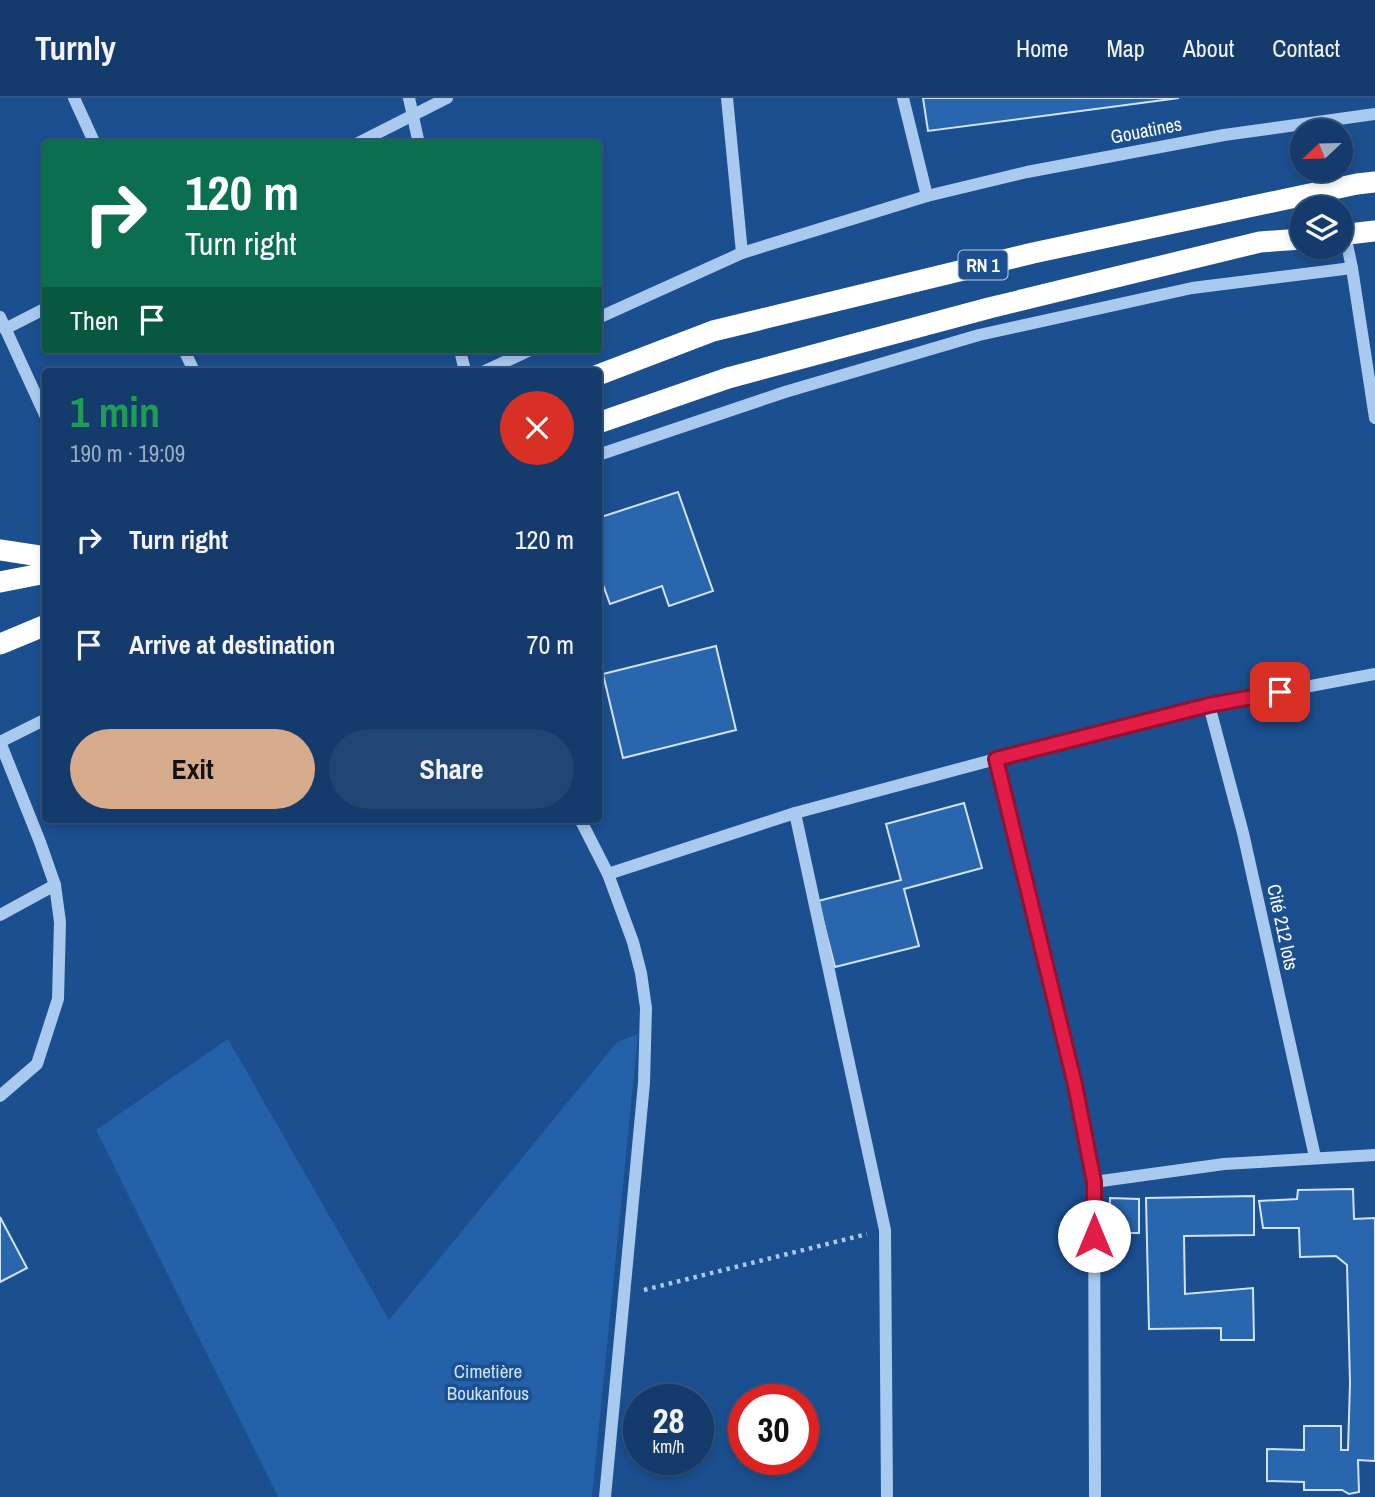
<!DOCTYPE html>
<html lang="en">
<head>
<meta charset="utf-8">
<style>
  body { margin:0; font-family:"Archivo Narrow",sans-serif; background:#214673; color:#f1f3f6; height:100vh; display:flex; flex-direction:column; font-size:26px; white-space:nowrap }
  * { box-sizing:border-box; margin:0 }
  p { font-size:23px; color:#9dadc1 }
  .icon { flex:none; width:38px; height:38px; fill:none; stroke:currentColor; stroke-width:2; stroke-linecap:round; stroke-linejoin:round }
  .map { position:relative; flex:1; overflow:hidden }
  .drawer { position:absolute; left:42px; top:270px; width:560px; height:455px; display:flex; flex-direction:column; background:#143b6b; border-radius:7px; box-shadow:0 4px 10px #0003,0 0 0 2px #33557e }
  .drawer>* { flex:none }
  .top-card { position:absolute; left:42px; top:42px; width:560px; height:214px; border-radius:7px; box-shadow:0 4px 10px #0003,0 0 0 2px #33557e; background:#0b6e4f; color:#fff; overflow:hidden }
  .needle { width:46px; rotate:248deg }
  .tools { position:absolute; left:1290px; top:21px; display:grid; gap:14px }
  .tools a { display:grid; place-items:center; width:63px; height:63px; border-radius:50%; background:#143b6b; box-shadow:0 4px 10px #0003,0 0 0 2px #33557e; font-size:35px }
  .speed { position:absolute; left:623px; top:1286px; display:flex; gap:14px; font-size:35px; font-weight:700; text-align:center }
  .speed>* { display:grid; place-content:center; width:91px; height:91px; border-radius:50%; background:#143b6b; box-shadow:0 4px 10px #0003,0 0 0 2px #33557e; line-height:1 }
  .speed small { font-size:18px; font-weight:400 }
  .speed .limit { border:10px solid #d22; background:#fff; color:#111 }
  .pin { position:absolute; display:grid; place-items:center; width:60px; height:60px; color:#fff; margin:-30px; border-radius:14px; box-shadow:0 4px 10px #0006 }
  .me { position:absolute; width:77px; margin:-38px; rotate:0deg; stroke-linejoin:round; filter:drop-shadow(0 0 5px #0008) }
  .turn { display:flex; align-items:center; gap:24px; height:147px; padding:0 28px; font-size:32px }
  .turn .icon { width:91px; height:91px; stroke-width:2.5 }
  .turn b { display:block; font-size:49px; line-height:60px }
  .then { display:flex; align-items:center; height:66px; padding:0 28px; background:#0003; gap:14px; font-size:26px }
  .round { display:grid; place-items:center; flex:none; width:74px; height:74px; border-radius:37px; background:#214673 }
  .overview { display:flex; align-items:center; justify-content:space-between; height:119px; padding:0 28px }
  h1 { font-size:42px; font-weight:700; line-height:52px; color:#1e9e55 }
  .button { display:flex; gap:14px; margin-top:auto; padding:14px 28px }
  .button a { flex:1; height:80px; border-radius:42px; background:#d6ab8b; color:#111; font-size:28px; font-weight:700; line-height:80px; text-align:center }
  .button a+a { background:#214673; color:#f1f3f6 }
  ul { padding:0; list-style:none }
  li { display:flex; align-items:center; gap:21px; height:105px; padding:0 28px }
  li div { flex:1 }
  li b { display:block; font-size:26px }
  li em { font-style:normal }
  header { display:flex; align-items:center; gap:42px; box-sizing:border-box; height:98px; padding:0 35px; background:#143b6b; border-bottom:2px solid #33557e }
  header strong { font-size:33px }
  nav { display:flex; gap:38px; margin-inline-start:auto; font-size:24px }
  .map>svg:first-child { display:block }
  .green { fill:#2461a8 }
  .building { fill:#2a66ad; stroke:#cfe3fa; stroke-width:2 }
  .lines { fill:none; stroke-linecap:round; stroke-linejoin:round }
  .path { stroke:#a9c9ee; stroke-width:4.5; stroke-dasharray:3.5 5; stroke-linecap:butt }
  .minor { stroke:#a9c9ee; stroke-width:12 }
  .highway { stroke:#fff; stroke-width:21 }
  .route-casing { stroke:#92132f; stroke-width:18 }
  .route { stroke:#e11d48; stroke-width:12 }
  .labels { text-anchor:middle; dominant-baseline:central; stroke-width:7; stroke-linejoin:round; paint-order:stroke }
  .shield { fill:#1b4f8f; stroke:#bbcadd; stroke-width:2 }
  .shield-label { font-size:18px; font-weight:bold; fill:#fff }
  .street-label { font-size:19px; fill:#fff; stroke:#1b4f8f }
  .park-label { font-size:19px; fill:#cfe3fa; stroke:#1b4f8f }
</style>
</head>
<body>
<header>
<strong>Turnly</strong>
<nav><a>Home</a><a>Map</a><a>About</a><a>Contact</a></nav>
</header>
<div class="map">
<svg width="1375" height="1399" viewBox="0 0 1375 1399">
  <rect width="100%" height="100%" fill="#1b4f8f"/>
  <polygon class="green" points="638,936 592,1399 278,1399 96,1032 228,941 389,1222 617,944"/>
  <g class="building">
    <polygon points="923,0 1179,0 928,33"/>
    <polygon points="678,394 713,493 669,508 662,488 610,506 598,473 598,465 603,463 598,449 598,420"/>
    <polygon points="716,548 736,632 623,660 603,576"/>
    <polygon points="964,705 982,770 904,791 919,848 835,869 818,803 901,782 886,726"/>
    <polygon points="1353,1091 1354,1121 1375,1120 1375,1363 1358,1362 1359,1394 1349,1396 1342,1392 1304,1392 1304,1384 1267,1383 1267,1351 1304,1352 1304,1328 1341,1328 1341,1352 1348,1352 1350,1285 1347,1167 1336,1158 1300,1159 1299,1130 1263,1130 1259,1103 1297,1101 1298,1092"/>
    <polygon points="1254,1098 1254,1137 1184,1138 1185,1196 1253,1190 1254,1242 1221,1242 1221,1230 1149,1231 1146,1100"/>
    <polygon points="1110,1100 1139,1101 1139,1135 1110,1135"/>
    <polygon points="0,1119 27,1170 0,1184"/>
  </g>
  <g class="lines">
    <polyline class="path" points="644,1192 867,1136"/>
    <g class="minor">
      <polyline points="74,0 95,46"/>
      <polyline points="409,0 419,46"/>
      <polyline points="727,0 742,155"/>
      <polyline points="903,0 927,98"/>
      <polyline points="356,46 447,0"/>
      <polyline points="1345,137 1352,170 1375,320"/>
      <polyline points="0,219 46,319"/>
      <polyline points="598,220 742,155 927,98 1027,74 1224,37 1375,16"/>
      <polyline points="5,231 46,210"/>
      <polyline points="184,252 194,273"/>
      <polyline points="460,252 465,273"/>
      <polyline points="485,273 530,252"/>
      <polyline points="598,357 785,294 979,237 1192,190 1352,170"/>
      <polyline points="1209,607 1243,735 1315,1059"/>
      <polyline points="0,644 46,621"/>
      <polyline points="996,661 1075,987 1094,1084 1095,1399"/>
      <polyline points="795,715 885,1132 887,1399"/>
      <polyline points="580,721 608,776 795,715 996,661 1209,607 1375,576"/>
      <polyline points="0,817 55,787"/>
      <polyline points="0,998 37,966 58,901 60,824 55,787 40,744 0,644"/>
      <polyline points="1094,1084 1224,1066 1375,1057"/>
      <polyline points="605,1399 644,985 646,910 641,875 633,844 608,776"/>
    </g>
    <g class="highway">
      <polyline points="1340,137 1375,133"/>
      <polyline points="598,277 713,233 1033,155 1357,86 1375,84"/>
      <polyline points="598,325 728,280 989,210 1260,144 1302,141"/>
      <polyline points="0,452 46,459"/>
      <polyline points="0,484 46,475"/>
      <polyline points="0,546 46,527"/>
    </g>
  </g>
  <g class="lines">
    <defs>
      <polyline id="route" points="1094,1138 1094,1084 1075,987 996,661 1209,607 1280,594"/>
    </defs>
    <use href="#route" class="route-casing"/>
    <use href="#route" class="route"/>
  </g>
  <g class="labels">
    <rect class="shield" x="958.5" y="152.5" width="49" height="29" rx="5"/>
    <g class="shield-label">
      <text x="983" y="167">RN 1</text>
    </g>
    <g class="street-label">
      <text transform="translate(1146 32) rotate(-11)">Gouatines</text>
      <text transform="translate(1283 829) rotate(78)">Cité 212 lots</text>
    </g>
    <g class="park-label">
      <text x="488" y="1273">Cimetière<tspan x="488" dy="22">Boukanfous</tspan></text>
    </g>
  </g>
</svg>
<div class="tools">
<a><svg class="needle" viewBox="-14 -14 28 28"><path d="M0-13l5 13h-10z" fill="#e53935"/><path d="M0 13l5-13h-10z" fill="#9dadc1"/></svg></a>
<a><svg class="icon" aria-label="layers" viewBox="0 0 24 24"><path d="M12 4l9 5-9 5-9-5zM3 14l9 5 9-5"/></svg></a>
</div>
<div class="speed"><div>28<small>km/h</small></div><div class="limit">30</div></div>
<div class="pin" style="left:1280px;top:594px;background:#d93025"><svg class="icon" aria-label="arrive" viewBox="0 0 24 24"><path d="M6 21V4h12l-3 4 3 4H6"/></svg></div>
<svg class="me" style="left:1094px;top:1138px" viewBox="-20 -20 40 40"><circle r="19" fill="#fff"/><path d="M0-13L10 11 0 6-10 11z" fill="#e11d48"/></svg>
<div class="top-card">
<div class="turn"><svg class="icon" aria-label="right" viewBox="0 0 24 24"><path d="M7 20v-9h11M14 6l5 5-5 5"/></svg><div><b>120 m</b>Turn right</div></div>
<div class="then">Then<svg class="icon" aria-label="arrive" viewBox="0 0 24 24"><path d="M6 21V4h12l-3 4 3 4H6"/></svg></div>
</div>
<section class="drawer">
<div class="overview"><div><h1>1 min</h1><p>190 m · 19:09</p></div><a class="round" style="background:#d93025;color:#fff"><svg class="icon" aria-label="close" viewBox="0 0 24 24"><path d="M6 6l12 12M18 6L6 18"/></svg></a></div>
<ul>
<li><svg class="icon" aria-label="right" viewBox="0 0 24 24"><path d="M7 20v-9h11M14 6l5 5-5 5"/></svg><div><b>Turn right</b></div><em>120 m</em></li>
<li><svg class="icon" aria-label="arrive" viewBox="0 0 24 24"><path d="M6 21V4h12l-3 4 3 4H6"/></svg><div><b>Arrive at destination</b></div><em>70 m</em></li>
</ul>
<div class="button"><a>Exit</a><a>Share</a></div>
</section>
</div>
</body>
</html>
